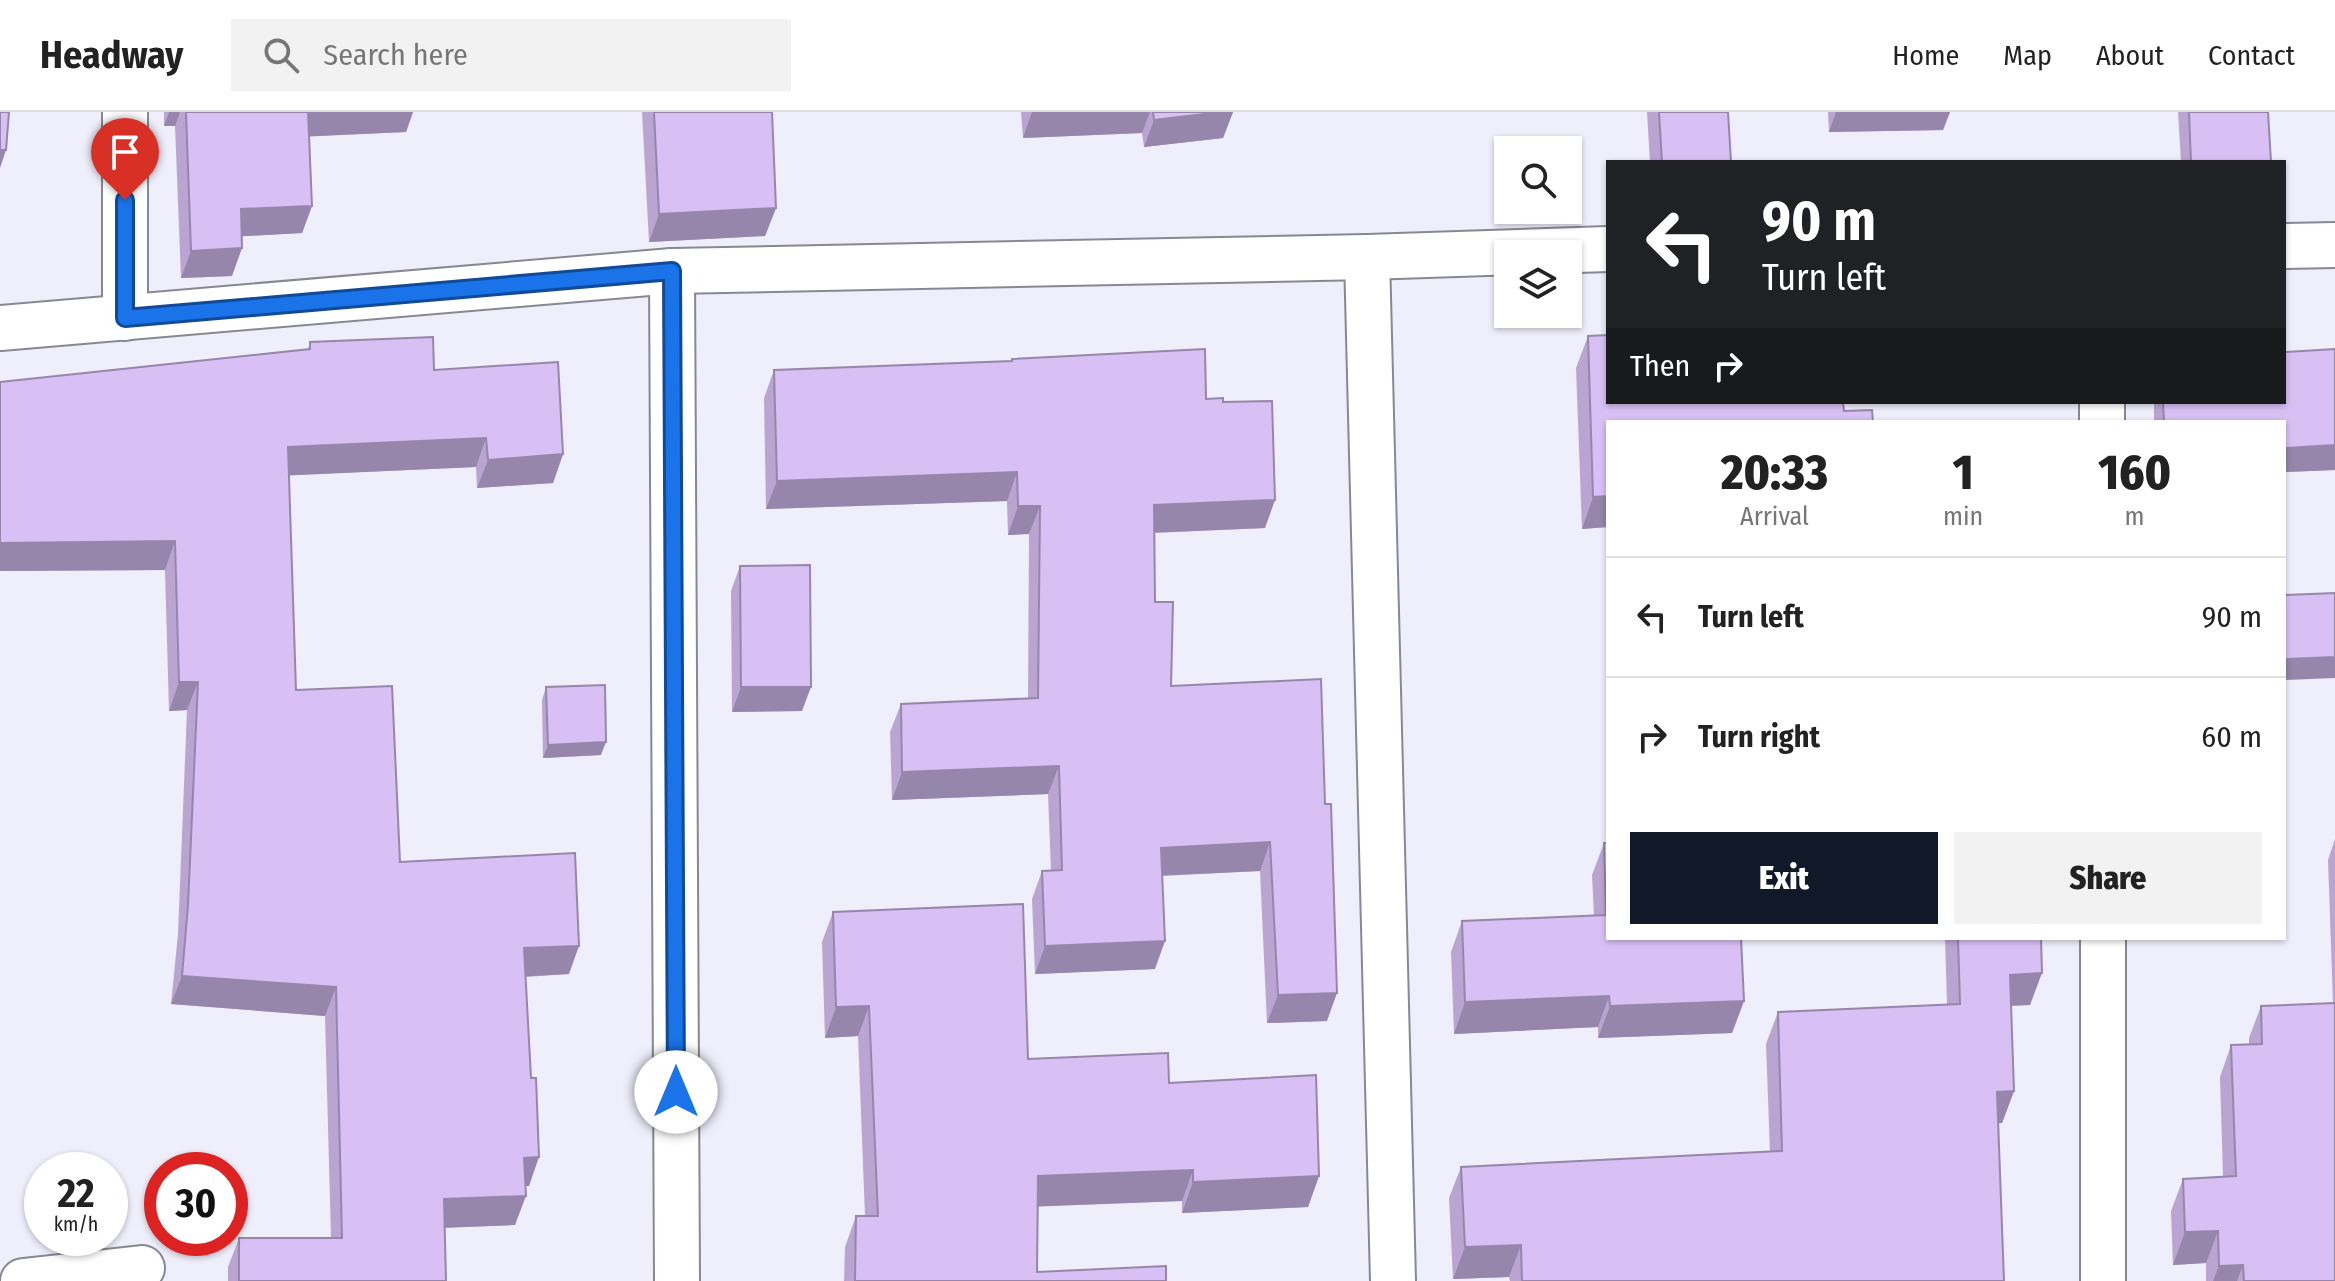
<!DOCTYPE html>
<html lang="en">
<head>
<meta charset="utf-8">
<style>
  body { margin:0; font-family:"Fira Sans Condensed",sans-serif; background:#f2f2f2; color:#222; height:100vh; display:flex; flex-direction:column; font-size:30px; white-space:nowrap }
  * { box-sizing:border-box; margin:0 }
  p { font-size:26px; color:#767676 }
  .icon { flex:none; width:44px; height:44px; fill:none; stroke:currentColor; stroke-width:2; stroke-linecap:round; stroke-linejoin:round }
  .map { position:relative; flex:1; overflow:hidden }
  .details { position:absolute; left:1606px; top:308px; width:680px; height:520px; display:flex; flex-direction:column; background:#fff; border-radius:0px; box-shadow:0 2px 6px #0004 }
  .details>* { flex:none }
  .top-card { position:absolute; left:1606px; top:48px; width:680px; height:244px; border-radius:0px; box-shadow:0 2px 6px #0004; background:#202124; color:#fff; overflow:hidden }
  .tools { position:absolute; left:1494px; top:24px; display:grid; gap:16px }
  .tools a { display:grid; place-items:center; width:88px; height:88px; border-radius:0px; background:#fff; box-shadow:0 2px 6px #0004; font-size:40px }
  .speed { position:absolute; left:24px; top:1040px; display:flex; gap:16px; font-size:40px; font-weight:700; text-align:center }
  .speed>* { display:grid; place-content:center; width:104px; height:104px; border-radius:50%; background:#fff; box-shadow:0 2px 6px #0004; line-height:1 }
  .speed small { font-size:20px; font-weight:400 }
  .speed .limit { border:12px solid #d22; background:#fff; color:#111 }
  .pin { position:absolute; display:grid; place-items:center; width:68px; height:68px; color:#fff; margin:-82px -34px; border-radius:50% 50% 50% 0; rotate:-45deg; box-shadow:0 0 8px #0007 }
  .pin .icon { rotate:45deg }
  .me { position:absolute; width:88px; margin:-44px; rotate:0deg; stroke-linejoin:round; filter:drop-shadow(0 0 6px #0008) }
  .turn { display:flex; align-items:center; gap:28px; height:168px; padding:0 24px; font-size:36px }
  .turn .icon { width:104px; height:104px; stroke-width:2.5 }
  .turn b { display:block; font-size:56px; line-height:68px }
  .then { display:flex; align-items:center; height:76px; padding:0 24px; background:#0003; gap:16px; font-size:30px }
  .eta { display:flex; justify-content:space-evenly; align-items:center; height:136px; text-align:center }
  .eta b { font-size:48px; font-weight:800; line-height:56px }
  .primary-button { display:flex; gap:16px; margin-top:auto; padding:16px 24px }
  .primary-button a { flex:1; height:92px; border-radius:0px; background:#111827; color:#fff; font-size:32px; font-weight:800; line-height:92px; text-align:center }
  .primary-button a+a { background:#f2f2f2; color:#222 }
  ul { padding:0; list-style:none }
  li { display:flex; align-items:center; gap:24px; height:120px; padding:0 24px; border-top:2px solid #e0e0e0 }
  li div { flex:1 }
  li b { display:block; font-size:30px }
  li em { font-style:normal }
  header { display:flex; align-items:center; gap:48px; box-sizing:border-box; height:112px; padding:0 40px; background:#fff; border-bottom:2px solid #e0e0e0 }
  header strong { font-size:38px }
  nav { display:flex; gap:44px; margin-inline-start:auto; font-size:28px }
  .search { width:560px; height:72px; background:#f2f2f2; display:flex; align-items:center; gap:20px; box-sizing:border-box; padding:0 28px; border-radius:0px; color:#767676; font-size:30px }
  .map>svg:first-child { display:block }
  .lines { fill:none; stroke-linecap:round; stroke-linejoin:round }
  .minor-casing { stroke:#888893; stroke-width:48 }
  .minor { stroke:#fff; stroke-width:44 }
  .wall { fill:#baa5d2 }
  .shaded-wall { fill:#9786ab }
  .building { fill:#d8c0f4; stroke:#9786ab; stroke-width:2 }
  .route-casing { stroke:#114b97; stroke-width:20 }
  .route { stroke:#1a73e8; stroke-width:14 }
</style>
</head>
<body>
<header>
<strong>Headway</strong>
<div class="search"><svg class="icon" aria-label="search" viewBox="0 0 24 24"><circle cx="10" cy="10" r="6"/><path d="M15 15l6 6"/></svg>Search here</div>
<nav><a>Home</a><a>Map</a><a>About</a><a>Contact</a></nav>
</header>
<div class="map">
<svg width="2335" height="1169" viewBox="0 0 2335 1169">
  <rect width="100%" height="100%" fill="#efeefb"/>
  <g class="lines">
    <defs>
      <g id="minor">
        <polyline points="2284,134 2335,133"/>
        <polyline points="1367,145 1393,1169"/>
        <polyline points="672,159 677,1169"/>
        <polyline points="125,206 125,0"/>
        <polyline points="0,216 672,159 1367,145 1608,137"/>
        <polyline points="2102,290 2102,310"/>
        <polyline points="2103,826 2103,1169"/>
        <polyline points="23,1169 142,1156"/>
      </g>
    </defs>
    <use href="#minor" class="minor-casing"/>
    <use href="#minor" class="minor"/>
  </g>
  <g class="wall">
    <polygon points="164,0 413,0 406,20 309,24 312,94 302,121 242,124 232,164 181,166 175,14 164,14"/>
    <polygon points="642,0 772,0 776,96 765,124 649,130"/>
    <polygon points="1021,0 1233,0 1223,26 1144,35 1142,21 1023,26"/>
    <polygon points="1647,0 1728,0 1731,50 1650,50"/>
    <polygon points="1828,0 1950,0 1943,18 1829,20"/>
    <polygon points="2178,0 2268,0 2271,50 2181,50"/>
    <polygon points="1588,224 1844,299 1608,310 1608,415 1582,417 1576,256"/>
    <polygon points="310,230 434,258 563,342 553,371 477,376 476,355 289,363 296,578 400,750 569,862 525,865 529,1074 525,1074 515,1113 445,1116 446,1169 228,1169 228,1155 239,1126 331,1126 325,904 171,892 178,822 187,598 169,599 165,458 0,459 308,237"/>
    <polygon points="2335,237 2335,358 2284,360 2284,310 2154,310 2154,290 2284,290"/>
    <polygon points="1012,247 1223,290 1265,416 1154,421 1155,490 1171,574 1321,567 1327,909 1267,911 1260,759 1162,764 1155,857 1035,862 1032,787 1042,759 1051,758 1048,682 892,688 890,620 901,592 1028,586 1029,422 1008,423 1007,389 766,397 764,286 774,258 1011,249"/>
    <polygon points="740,454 802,599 732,600 731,479"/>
    <polygon points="546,575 601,643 543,646 542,588"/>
    <polygon points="2335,727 2335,1169 2206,1169 2206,1151 2173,1153 2171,1099 2183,1067 2223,1065 2220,965 2231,933 2249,932 2249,926 2261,894 2333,891 2328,748"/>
    <polygon points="1604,731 1744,889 1732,921 1598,926 1598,915 1454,922 1451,840 1462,809 1594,804 1592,763"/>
    <polygon points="833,800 1028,947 1169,971 1319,1064 1308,1095 1182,1101 1182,1089 1037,1094 1037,1160 1166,1169 844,1169 845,1135 856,1104 865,1104 858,924 825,926 822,830"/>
    <polygon points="1945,826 2041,826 2030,893 2011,894 2014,979 2002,1011 1998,1011 2004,1169 1510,1169 1509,1165 1453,1167 1449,1086 1461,1055 1770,1040 1766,932 1778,900 1947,892"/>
  </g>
  <g class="shaded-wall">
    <polygon points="169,0 180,0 175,14 164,14"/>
    <polygon points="307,0 413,0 406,20 298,25"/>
    <polygon points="1032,0 1150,0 1142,21 1023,26"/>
    <polygon points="1221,0 1233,0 1223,26 1144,35 1154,8"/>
    <polygon points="1836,0 1950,0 1943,18 1829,20"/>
    <polygon points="0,38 6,38 0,56"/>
    <polygon points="312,94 302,121 230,125 241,97"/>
    <polygon points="776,96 765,124 649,130 659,102"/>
    <polygon points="242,136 232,164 181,166 191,139"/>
    <polygon points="486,326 476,355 277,364 288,335"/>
    <polygon points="2335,333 2335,358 2284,360 2284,336"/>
    <polygon points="563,342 553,371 477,376 488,348"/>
    <polygon points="1017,360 1007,389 766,397 777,369"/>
    <polygon points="1608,384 1608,415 1582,417 1593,385"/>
    <polygon points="1275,388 1265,416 1144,421 1154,393"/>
    <polygon points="1018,394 1040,394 1029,422 1008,423"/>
    <polygon points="175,429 165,458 0,459 0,431"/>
    <polygon points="2335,545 2335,566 2284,568 2284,547"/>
    <polygon points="179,570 198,570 187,598 169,599"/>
    <polygon points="741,575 811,575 802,599 732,600"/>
    <polygon points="606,630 601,643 543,646 548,633"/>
    <polygon points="1059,654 1048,682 892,688 902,660"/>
    <polygon points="1270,730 1260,759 1150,764 1161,736"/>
    <polygon points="1165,829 1155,857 1035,862 1045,834"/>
    <polygon points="579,834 569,862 513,865 524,836"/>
    <polygon points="2042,861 2030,893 1999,894 2010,863"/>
    <polygon points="182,864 336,875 325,904 171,892"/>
    <polygon points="1337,881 1327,909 1267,911 1278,883"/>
    <polygon points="1609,884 1598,915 1454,922 1465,890"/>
    <polygon points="1744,889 1732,921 1598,926 1610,894"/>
    <polygon points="869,894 858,924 825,926 836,895"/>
    <polygon points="2014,979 2002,1011 1985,1012 1997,980"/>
    <polygon points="539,1045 529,1074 514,1075 524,1046"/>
    <polygon points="1193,1058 1182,1089 1026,1095 1038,1064"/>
    <polygon points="1319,1064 1308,1095 1182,1101 1193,1070"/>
    <polygon points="526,1084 515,1113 434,1116 444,1087"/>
    <polygon points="2218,1119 2206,1151 2173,1153 2185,1120"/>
    <polygon points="1521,1133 1509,1165 1453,1167 1465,1135"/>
    <polygon points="2243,1153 2237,1169 2213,1169 2219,1154"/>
  </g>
  <g class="building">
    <polygon points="0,0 9,0 6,38 0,38"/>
    <polygon points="186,0 308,0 312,94 241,97 242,136 191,139"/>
    <polygon points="654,0 772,0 776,96 659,102"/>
    <polygon points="1153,0 1221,0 1154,8"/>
    <polygon points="1659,0 1728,0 1731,50 1662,50"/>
    <polygon points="2189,0 2268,0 2271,50 2191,50"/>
    <polygon points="1608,223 1608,290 1843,290 1844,299 1872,298 1873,310 1608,310 1608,384 1593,385 1588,224"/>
    <polygon points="433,225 434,258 558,250 563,342 488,348 486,326 288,335 296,578 392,574 400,750 575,741 579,834 524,836 531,966 536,966 539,1045 524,1046 526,1084 444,1087 446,1169 239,1169 239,1126 342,1126 336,875 182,864 188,793 198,570 179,570 175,429 0,431 0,270 310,237 310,230"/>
    <polygon points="1205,237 1206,287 1223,286 1223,290 1272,289 1275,388 1154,393 1155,490 1173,490 1171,574 1321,567 1325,692 1331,692 1337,881 1278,883 1270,730 1161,736 1165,829 1045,834 1042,759 1062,758 1059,654 902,660 901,592 1038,586 1040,394 1018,394 1017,360 777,369 774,258 1012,249 1012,247"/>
    <polygon points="2335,237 2335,333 2284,336 2284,310 2164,310 2163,290 2284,290 2284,240"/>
    <polygon points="810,453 811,575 741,575 740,454"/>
    <polygon points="2335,481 2335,545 2284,547 2284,483"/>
    <polygon points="605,573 606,630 548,633 546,575"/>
    <polygon points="1604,731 1608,731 1608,826 1741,826 1744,889 1610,894 1609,884 1465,890 1462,809 1606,803"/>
    <polygon points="1023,792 1028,947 1168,941 1169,971 1316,963 1319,1064 1193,1070 1193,1058 1038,1064 1037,1160 1166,1154 1166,1169 855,1169 856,1104 878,1104 869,894 836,895 833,800"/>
    <polygon points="1958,826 2041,826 2042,861 2010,863 2014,979 1997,980 2004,1169 1522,1169 1521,1133 1465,1135 1461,1055 1782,1039 1778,900 1960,892"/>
    <polygon points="2335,891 2335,1169 2244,1169 2243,1153 2219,1154 2218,1119 2185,1120 2183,1067 2236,1064 2231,933 2262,932 2261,894"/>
  </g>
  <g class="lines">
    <defs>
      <polyline id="route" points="125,88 125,206 672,159 676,980"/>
    </defs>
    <use href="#route" class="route-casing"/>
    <use href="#route" class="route"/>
  </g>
</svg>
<div class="tools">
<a><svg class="icon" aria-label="search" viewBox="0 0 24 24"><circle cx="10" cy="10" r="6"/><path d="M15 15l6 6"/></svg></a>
<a><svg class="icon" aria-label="layers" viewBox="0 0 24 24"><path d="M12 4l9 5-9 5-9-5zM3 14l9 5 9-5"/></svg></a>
</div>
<div class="speed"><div>22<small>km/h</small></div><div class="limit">30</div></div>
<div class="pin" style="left:125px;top:88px;background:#d93025"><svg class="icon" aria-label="arrive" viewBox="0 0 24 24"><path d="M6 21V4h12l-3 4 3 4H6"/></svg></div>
<svg class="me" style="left:676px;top:980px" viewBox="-20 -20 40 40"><circle r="19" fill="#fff"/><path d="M0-13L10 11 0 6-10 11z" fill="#1a73e8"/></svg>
<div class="top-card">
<div class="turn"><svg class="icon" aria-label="left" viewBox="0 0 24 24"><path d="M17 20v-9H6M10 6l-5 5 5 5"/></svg><div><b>90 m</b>Turn left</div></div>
<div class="then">Then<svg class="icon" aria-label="right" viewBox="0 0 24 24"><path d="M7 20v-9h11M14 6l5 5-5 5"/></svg></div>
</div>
<section class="details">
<div class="eta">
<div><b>20:33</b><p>Arrival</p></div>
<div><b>1</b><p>min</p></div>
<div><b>160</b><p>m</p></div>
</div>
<ul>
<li><svg class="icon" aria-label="left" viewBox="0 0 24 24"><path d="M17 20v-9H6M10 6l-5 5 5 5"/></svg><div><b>Turn left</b></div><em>90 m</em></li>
<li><svg class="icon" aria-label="right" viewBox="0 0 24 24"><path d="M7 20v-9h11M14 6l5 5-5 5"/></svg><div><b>Turn right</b></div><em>60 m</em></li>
</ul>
<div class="primary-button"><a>Exit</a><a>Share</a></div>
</section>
</div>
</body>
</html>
